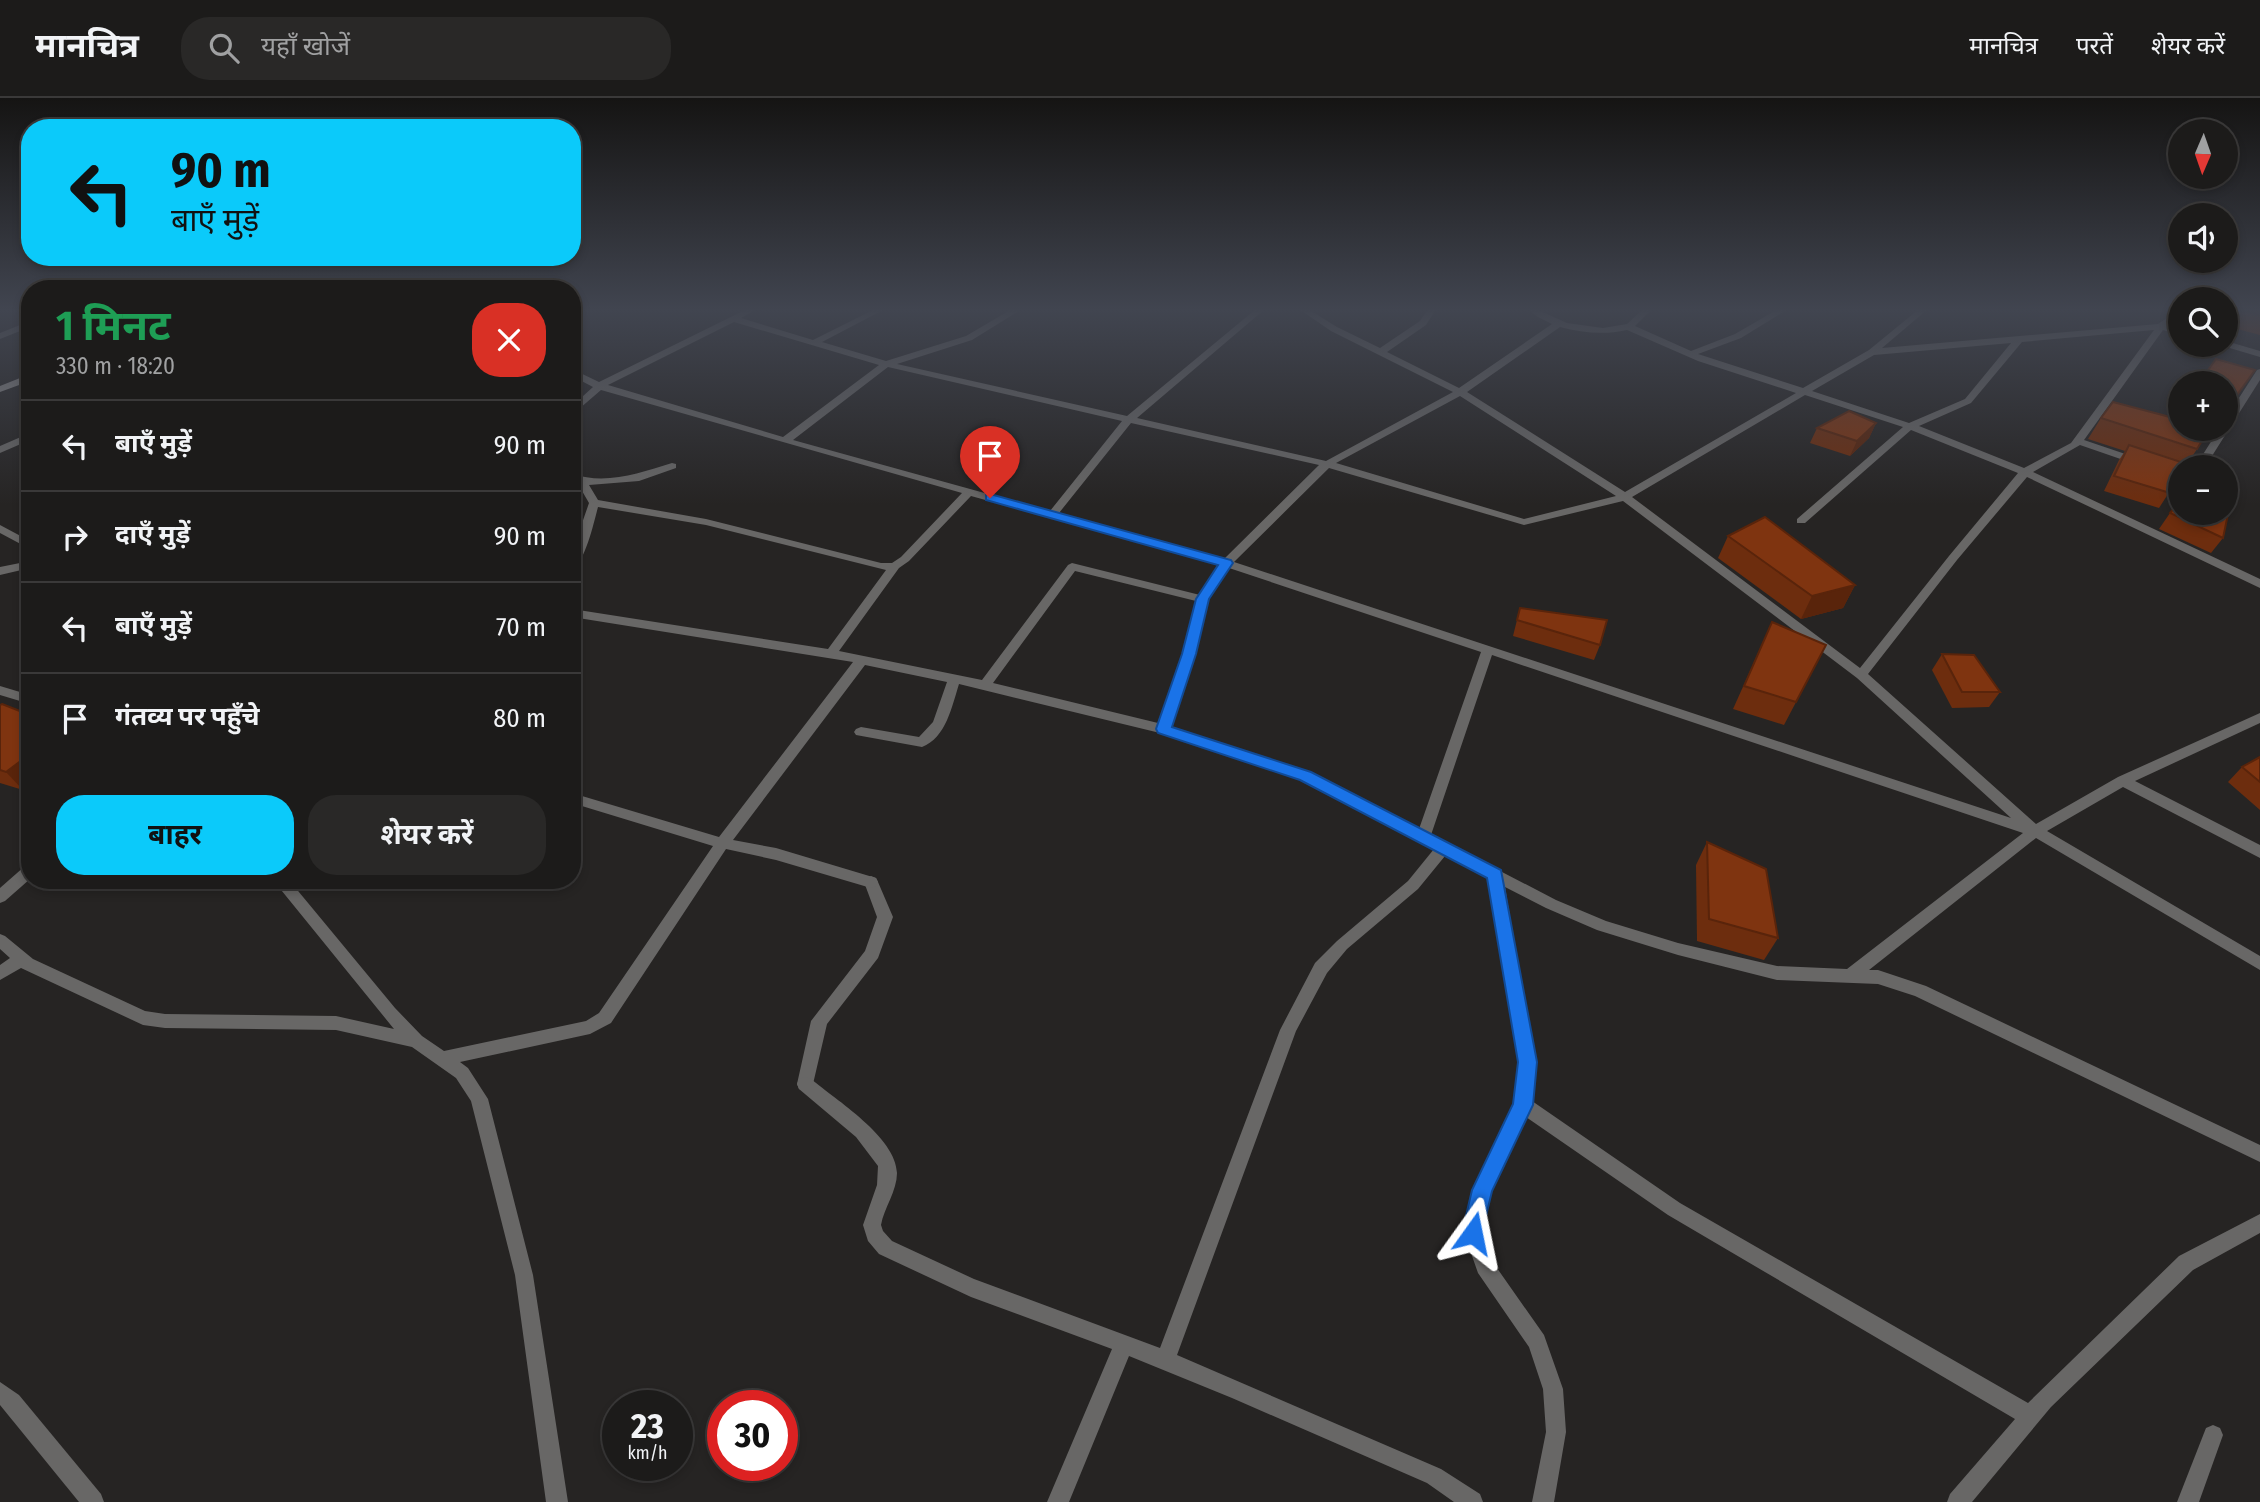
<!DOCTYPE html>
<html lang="hi">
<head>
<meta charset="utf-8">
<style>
  body { margin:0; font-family:"Fira Sans Condensed","Noto Sans Devanagari",sans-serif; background:#292827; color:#f1f3f6; height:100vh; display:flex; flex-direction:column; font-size:26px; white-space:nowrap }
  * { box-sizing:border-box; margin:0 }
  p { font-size:23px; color:#a0a1a2 }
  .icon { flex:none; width:38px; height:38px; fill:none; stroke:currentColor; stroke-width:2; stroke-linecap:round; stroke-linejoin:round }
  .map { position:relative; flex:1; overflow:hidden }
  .sheet { position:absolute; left:21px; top:182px; width:560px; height:609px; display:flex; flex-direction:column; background:#1c1b1a; border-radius:28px; box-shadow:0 4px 10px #0003,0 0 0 2px #3a3939 }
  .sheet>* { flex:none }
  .guide { position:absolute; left:21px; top:21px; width:560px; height:147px; border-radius:28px; box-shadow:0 4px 10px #0003,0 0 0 2px #3a3939; background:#0bcafa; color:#111; overflow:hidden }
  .needle { width:46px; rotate:182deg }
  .controls { position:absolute; left:2168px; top:21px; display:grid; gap:14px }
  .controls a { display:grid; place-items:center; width:70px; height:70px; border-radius:50%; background:#1c1b1a; box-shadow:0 4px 10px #0003,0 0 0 2px #3a3939; font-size:35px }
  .speed { position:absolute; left:602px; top:1292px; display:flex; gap:14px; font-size:35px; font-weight:700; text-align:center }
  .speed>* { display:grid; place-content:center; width:91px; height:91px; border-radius:50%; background:#1c1b1a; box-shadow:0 4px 10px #0003,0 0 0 2px #3a3939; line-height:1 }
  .speed small { font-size:18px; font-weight:400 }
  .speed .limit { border:10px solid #d22; background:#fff; color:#111 }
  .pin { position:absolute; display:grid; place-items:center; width:60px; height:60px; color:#fff; margin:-72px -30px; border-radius:50% 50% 50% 0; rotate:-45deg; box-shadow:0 0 7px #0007 }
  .pin .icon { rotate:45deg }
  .me { position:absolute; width:77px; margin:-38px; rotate:12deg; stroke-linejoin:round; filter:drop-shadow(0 0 5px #0008) }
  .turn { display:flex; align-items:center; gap:24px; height:147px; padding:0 35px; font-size:32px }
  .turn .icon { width:91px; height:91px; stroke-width:2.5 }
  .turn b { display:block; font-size:49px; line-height:60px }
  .round { display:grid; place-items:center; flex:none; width:74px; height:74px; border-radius:28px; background:#292827 }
  .overview { display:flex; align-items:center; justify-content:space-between; height:119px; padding:0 35px }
  h1 { font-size:42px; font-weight:700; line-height:52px; color:#1e9e55 }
  .primary-button { display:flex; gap:14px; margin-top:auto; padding:14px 35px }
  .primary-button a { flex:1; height:80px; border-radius:28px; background:#0bcafa; color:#111; font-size:28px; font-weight:700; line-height:80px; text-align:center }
  .primary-button a+a { background:#292827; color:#f1f3f6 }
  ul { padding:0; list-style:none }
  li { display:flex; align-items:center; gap:21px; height:91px; padding:0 35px; border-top:2px solid #3a3939 }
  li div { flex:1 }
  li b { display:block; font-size:26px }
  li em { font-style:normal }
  header { display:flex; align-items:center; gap:42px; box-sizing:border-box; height:98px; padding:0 35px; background:#1c1b1a; border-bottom:2px solid #3a3939 }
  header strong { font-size:33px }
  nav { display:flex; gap:38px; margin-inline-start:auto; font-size:24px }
  .search { width:490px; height:63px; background:#292827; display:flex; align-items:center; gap:18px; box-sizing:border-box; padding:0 24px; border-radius:28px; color:#a0a1a2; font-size:26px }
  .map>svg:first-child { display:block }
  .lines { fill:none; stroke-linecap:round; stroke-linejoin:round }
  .lane { fill:#686766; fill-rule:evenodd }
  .street { fill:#686766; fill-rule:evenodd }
  .secondary { fill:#8f8d8c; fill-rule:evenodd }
  .wall { fill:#6d2d0e }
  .shaded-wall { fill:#59240b }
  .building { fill:#7f3410; stroke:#59240b; stroke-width:2 }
  .route { fill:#1a73e8; stroke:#114b97; stroke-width:2 }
</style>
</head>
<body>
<header>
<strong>मानचित्र</strong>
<div class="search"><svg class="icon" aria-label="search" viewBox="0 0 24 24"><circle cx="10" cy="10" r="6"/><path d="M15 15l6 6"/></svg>यहाँ खोजें</div>
<nav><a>मानचित्र</a><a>परतें</a><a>शेयर करें</a></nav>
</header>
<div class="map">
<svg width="2260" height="1404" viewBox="0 0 2260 1404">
  <rect width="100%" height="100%" fill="#262423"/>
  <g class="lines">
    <polygon class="lane" points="871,778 876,780 878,784 893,819 878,860 827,926 813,986 811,991 805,993 799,991 797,986 811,923 865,853 877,819 864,784 866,780"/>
    <g class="street">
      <path d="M747,211H757L741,220L813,242L875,211H885L822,244L886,263L966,238L1012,211H1022L972,242L897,266L1127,318L1256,211H1265L1137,320L1326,363L1453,294L1331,233L1299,211H1308L1337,229L1380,250L1420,223L1428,211H1436L1426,227L1387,254L1459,290L1552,226L1538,219L1527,211H1536L1567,225L1603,230L1627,226L1643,211H1652L1635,228L1691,253L1735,236L1778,211H1788L1741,240L1698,256L1803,290L1869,252L1919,211H1928L1882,250L2158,226L2180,211V217L2168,228L2180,231V237L2163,232L2084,342L2143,362V366H2135L2080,347L2033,374L2260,481V490L2027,379L1957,462L1868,576L2036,726L2118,679L2260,615V625L2135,683L2260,747V760L2123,689L2047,733L2260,858V872L2036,740L1869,872H1878L1926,888L2260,1047V1064L1915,898L1878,886L1777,882L1678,857L1597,832L1546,810L1505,789L1535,964L1532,1003L1680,1105L2028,1305L2179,1158L2260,1116V1135L2193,1172L2051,1309L1972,1404H1947L1950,1396L2015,1321L1668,1117L1526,1019L1491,1093L1482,1135L1492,1163L1544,1237L1563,1291L1566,1334L1554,1404H1532L1546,1334L1543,1291L1529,1249L1478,1175L1464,1135L1473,1092L1514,1007L1519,964L1488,780L1445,758L1418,791L1347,851L1327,875L1296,933L1177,1257L1441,1371L1480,1396L1483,1404H1454L1427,1385L1232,1300L1129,1258L1069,1404H1047L1112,1251L971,1199L879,1156L868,1143L863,1127L877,1087L878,1068L856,1039L799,991L797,986L799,981L805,979L811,981C836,1002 896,1039 897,1075C897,1093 884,1110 881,1127L883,1133L892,1143L974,1181L1160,1250L1280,932L1315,865L1337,843L1408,783L1434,751L1300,681L1160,635L959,586C952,608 946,640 922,649L856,637L854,634L856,631L861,629L919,639L933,624L947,584L865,567L733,742L776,750L876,780L878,784L876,788L871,790L776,762L726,751L611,925L590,936L460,964L468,970L488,1001L533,1177L568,1404H546L515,1177L471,1003L456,980L412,949L336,932L165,930L143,927L21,870L0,882V867L10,860L0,851V836L5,838L33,861L145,913L165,916L336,918L394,931L273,782H289L395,910L422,938L444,953L586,923L599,915L713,748L572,705V695L719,739L853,564L572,519V511L828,551L886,472L706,427L598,409C594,424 585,465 572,471V454L589,405L578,386L572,383V376C607,387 639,375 672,365L676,366V370L639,383L589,387L598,402L706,421L881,465H892L901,459L962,395L601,292L572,317V308L593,289L572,278V271L599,284ZM734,224L879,267L783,339L608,287ZM1560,229C1583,235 1604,237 1627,232L1698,263L1796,295L1625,394L1467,294ZM2154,232L2071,345L2024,370L1919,328L1971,305L2022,244ZM2011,245L1965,301L1909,325L1812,293L1874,257ZM888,269L1122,323L1050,413L793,342ZM1805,297L1903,329L1797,421V425H1805L1911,332L2018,375L1949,458L1860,570L1632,399ZM1460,298L1616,398L1524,421L1336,365ZM1131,325L1319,367L1224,461L1059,415ZM1329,370L1524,427L1623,403L1857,580L2011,720L1234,464ZM971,398L1219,467L1200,497L1072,465L1068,467L982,582L839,553L899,470L909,463ZM1229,470L1481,554L1419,731L1310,675L1170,629L1195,556L1209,501ZM1075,473L1196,503L1183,556L1158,625L993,585ZM1492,557L2023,735L1847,871L1777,868L1678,845L1606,823L1556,802L1431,737Z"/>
      <polygon points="30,223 30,229 0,241 0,235"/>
      <polygon points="2226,243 2260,253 2260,259 2223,248 2226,247"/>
      <polygon points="2260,271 2260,282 2205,369 2195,369 2219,331 2226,331 2226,320 2257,272"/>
      <polygon points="30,335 30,342 0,355 0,348"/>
      <polygon points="0,427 30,443 30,451 0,435"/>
      <polygon points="30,463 30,470 0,477 0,469"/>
      <polygon points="0,588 30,597 30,606 0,597"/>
      <polygon points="30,766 30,781 5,803 0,805 0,790 25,768"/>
      <polygon points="0,1284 19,1297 101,1396 104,1404 79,1404 0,1307"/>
      <polygon points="2213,1327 2220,1330 2223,1337 2199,1404 2177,1404 2206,1330"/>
    </g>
    <polygon class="secondary" points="30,276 30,283 0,294 0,288"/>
  </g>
  <g class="wall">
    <polygon points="2226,211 2260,211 2260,237 2226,228"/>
    <polygon points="2101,320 2197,351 2159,410 2104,393 2119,362 2125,353 2088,341"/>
    <polygon points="1876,325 1869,340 1850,358 1810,345 1817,330"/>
    <polygon points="2170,415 2223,440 2211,455 2159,431"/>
    <polygon points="1728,438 1855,487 1843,510 1801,521 1718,460"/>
    <polygon points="1520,510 1600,547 1594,562 1513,538"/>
    <polygon points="1772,524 1826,547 1784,627 1733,611"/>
    <polygon points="1942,556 2000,594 1989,609 1952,610 1932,572"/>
    <polygon points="0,607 30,617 30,686 23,692 0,685"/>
    <polygon points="2260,659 2260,712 2228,684 2242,669"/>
    <polygon points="1707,744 1778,840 1764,862 1697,843 1696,767"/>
  </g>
  <g class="shaded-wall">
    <polygon points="1876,325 1869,340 1850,358 1857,343"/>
    <polygon points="1855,487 1843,510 1801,521 1812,498"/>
    <polygon points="30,656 30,686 23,692 6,674"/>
  </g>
  <g class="building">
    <polygon points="2238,211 2260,211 2260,217"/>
    <polygon points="2216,261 2255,272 2229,308 2226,307 2226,285 2199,285"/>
    <polygon points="2113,304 2174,320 2180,311 2180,331 2209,331 2197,351 2101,320"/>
    <polygon points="1849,313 1876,325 1857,343 1817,330"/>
    <polygon points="2129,347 2187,366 2185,369 2180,369 2180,377 2170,395 2114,378"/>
    <polygon points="2226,396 2232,397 2223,440 2170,415 2180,403 2180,415 2226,415"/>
    <polygon points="1765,419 1855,487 1812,498 1728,438"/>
    <polygon points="1520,510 1607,522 1600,547 1517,522"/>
    <polygon points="1772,524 1826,547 1796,604 1744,588"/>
    <polygon points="1942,556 1974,557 2000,594 1962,594"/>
    <polygon points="2,606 30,617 30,656 6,674 0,672 0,607"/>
    <polygon points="2260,659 2260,684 2242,669"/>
    <polygon points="1707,744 1766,771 1778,840 1709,821"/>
  </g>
  <linearGradient id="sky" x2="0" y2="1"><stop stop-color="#151413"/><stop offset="0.52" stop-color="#414550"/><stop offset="1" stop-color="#414550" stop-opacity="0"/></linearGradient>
  <rect width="2260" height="407" fill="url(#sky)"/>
  <polygon class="route" points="990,396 1231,462 1233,465 1209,501 1196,556 1172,629 1311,674 1501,772 1537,964 1533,1007 1492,1093 1480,1143 1473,1146 1466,1143 1462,1135 1472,1092 1513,1006 1518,964 1487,780 1300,682 1158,635 1156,631 1182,556 1196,501 1218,467 986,402 986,397"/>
</svg>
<div class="controls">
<a><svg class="needle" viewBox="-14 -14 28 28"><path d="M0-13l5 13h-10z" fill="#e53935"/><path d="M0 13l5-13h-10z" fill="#a0a1a2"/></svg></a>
<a><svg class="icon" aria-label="sound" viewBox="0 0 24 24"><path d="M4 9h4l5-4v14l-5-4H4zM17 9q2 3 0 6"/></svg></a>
<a><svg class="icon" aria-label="search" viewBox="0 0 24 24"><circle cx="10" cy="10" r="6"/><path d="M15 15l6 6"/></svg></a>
<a>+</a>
<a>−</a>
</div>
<div class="speed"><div>23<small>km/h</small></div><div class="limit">30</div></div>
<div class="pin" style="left:990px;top:400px;background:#d93025"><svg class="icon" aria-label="arrive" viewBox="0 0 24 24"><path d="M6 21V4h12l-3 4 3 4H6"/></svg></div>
<svg class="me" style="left:1473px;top:1135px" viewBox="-20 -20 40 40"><path d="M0-17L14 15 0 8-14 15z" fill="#1a73e8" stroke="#fff" stroke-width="4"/></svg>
<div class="guide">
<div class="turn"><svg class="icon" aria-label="left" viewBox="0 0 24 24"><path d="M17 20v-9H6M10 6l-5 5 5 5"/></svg><div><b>90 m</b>बाएँ मुड़ें</div></div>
</div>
<section class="sheet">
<div class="overview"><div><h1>1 मिनट</h1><p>330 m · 18:20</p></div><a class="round" style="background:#d93025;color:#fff"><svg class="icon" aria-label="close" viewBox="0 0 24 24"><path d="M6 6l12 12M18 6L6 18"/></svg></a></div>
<ul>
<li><svg class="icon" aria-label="left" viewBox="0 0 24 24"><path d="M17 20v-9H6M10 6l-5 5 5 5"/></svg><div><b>बाएँ मुड़ें</b></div><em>90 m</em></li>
<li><svg class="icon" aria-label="right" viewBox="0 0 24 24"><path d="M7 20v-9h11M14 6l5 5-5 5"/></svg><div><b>दाएँ मुड़ें</b></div><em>90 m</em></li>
<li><svg class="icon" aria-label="left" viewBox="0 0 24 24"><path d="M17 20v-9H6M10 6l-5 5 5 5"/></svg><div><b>बाएँ मुड़ें</b></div><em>70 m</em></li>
<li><svg class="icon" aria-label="arrive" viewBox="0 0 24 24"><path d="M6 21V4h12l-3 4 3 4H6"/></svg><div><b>गंतव्य पर पहुँचे</b></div><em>80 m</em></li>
</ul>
<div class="primary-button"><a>बाहर</a><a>शेयर करें</a></div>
</section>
</div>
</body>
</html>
